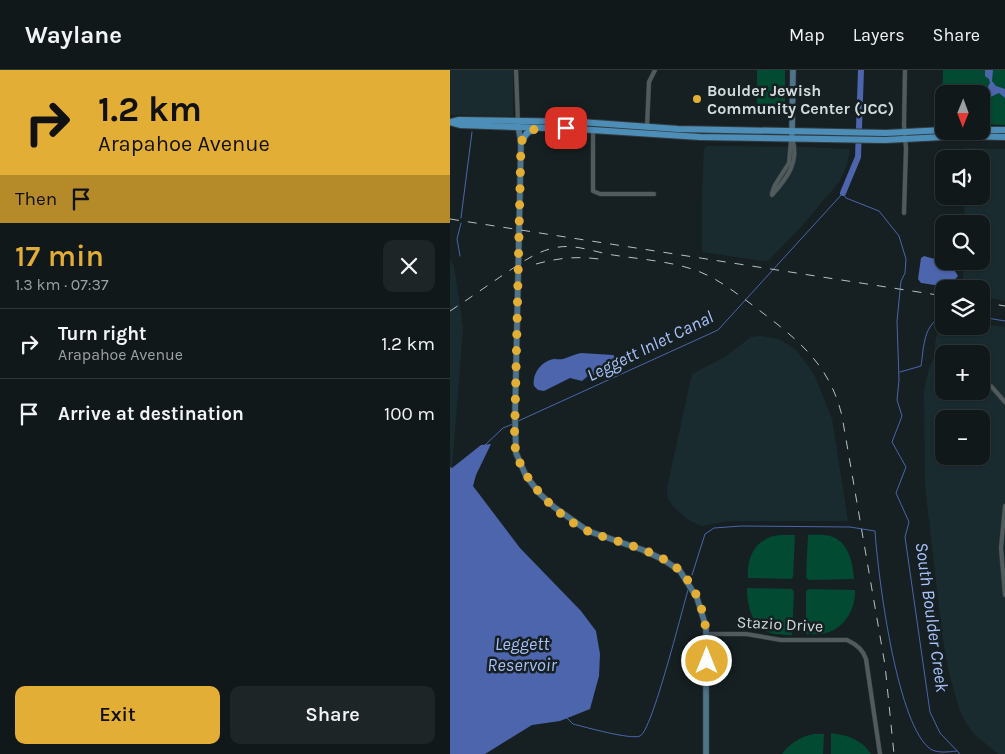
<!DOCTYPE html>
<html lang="en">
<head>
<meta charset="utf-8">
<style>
  body { margin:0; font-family:Karla,sans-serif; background:#1e2527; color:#f1f3f6; height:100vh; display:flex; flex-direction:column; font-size:19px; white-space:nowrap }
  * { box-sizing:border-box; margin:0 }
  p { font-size:16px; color:#9ca0a2 }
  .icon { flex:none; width:28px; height:28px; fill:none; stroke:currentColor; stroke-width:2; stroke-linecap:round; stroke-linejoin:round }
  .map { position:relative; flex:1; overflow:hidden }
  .side { display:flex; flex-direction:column; background:#10181a; width:450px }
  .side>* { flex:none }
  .top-card { background:#e3ae35; color:#111; overflow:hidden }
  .needle { width:32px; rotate:181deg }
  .tools { position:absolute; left:485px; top:15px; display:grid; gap:10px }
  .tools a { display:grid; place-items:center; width:55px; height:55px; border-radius:10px; background:#10181a; box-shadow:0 1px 4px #0004,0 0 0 1px #303739; font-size:25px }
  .pin { position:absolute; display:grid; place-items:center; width:42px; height:42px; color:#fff; margin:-21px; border-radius:10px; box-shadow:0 2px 8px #0006 }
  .me { position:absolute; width:55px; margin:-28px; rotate:0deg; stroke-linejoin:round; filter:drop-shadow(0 0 4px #0008) }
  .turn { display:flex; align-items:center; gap:18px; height:105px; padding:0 15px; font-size:22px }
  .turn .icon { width:65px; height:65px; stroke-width:2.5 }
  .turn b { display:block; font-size:35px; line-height:42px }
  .then { display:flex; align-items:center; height:48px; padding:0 15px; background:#0003; gap:10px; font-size:19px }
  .round { display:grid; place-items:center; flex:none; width:52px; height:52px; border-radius:10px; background:#1e2527 }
  .summary { display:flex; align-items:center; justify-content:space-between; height:85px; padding:0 15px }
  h1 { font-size:30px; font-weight:600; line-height:38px; color:#e3ae35 }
  .button { display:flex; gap:10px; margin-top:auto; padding:10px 15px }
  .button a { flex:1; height:58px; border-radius:10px; background:#e3ae35; color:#111; font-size:20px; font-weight:600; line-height:58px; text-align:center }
  .button a+a { background:#1e2527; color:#f1f3f6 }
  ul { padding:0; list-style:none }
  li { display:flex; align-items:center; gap:15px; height:70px; padding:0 15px; border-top:1px solid #303739 }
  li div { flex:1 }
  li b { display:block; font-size:19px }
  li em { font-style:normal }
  header { display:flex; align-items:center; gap:30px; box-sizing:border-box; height:70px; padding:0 25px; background:#10181a; border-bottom:1px solid #303739 }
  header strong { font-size:24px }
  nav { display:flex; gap:28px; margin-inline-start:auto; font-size:18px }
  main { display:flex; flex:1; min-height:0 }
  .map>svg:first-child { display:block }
  .built { fill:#1a2b30; fill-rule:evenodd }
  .green { fill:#024a31 }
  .water { fill:#4c65ac }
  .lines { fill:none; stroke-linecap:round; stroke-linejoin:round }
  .stream { stroke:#4c65ac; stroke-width:1 }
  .river { stroke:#4c65ac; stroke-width:6 }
  .street-casing { stroke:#353b3d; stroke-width:5 }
  .secondary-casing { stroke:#353b3d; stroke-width:7 }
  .primary-casing { stroke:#353b3d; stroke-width:8 }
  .street { stroke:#505b5e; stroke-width:4 }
  .secondary { stroke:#4e748b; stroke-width:5.5 }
  .primary { stroke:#4d8eb8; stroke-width:6 }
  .rail { stroke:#b8bfc1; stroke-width:1; stroke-dasharray:9 9; stroke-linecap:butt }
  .route { stroke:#e3ae35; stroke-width:9; stroke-dasharray:0 16.2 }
  .poi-dot { fill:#e3ae35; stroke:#162022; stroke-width:2 }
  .labels { text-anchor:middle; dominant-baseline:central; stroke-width:5; stroke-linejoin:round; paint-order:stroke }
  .poi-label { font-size:16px; font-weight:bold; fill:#d3dadc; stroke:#162022; text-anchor:start }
  .street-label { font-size:16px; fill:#d3dadc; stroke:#162022 }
  .water-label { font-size:18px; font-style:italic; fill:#a9c0fb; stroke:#162022 }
</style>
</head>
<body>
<header>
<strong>Waylane</strong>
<nav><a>Map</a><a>Layers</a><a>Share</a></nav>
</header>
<main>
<section class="side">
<div class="top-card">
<div class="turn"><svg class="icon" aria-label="right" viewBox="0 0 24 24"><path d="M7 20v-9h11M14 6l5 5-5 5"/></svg><div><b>1.2 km</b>Arapahoe Avenue</div></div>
<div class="then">Then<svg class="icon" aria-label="arrive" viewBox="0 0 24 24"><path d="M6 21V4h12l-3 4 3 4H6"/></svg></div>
</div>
<div class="summary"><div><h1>17 min</h1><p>1.3 km · 07:37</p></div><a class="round"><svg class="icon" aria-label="close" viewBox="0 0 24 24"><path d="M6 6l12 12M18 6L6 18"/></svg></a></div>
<ul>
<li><svg class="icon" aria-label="right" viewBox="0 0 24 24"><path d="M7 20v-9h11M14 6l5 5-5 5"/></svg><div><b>Turn right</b><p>Arapahoe Avenue</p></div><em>1.2 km</em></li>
<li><svg class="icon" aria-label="arrive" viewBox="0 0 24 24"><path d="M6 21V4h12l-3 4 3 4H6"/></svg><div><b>Arrive at destination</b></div><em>100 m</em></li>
</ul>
<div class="button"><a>Exit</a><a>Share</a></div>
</section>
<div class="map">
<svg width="555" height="684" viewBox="0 0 555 684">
  <rect width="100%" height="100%" fill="#162022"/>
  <g class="built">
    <polygon points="0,0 63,0 63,46 0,45"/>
    <polygon points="256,76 350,77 400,79 396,98 389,112 351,157 319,190 313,191 252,182 252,128 254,79"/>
    <polygon points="516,78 555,79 555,231 531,226 531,219 513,219 513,191 531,191 531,154 514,154 515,126 531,126 531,89 516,89"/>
    <polygon points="0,189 4,196 13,257 2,398 0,397"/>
    <path d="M531,254L555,257V684H548L523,663L515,651L509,638L499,603L492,563L475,415L474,321L479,298L484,288L486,266L494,256H531ZM494,284H531V321H494ZM494,349H531V386H494Z"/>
    <polygon points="310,266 329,269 346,280 364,304 382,349 398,451 278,451 252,456 240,451 224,437 218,429 217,418 242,304 275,287 301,267"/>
  </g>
  <g class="green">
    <polygon points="307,0 335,0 335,40 307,39"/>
    <polygon points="493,0 555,0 555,55 531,54 531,24 494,24 494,54 491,54"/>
    <path d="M330,465H345L343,507L341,509L298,508C296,486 307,467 330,465Z"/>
    <path d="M358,465C366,465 375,464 383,467C399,473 403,494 404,509L359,510L356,507Z"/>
    <path d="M297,518L342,519L344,522L342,565C335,565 325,565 318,562C301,555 297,534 297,518Z"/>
    <path d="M359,519L405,520C406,538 395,558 376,563C370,565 363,564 356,564V521Z"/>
    <path d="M381,663C398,665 412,670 421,684H381Z"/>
    <path d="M364,664H374L373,684H332C340,673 350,667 364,664Z"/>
  </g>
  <g class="water">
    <polygon points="535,0 543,0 542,11 546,16 555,19 555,28 549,23 536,29 534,24 540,13 539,9 535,6"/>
    <path d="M474,186C488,190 501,192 508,206C497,220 487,215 471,213L468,209L471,188Z"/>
    <path d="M131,283L163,285L167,288L152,305H139L132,311L120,308L94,321L88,320L84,316C82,304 91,291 104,289C108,289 112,290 116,288C122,286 125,284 131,283Z"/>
    <polygon points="41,374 26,405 23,416 70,478 131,541 146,561 150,584 149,606 140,639 110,651 82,655 35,684 0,684 0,397 2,398 31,375"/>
  </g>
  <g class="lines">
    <g class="stream">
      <polyline points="531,40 536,34 536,29"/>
      <polyline points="11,148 22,62"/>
      <polyline points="10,186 7,169 11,153"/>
      <polyline points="531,247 555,251"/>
      <path d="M450,302L471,296C474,277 473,253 494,246"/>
      <polyline points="66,352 268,260 393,123 396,128 429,141 449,166 456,189 455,203 451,211 447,251 449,310 447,330 452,346 442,372 456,397 446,423 459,452 455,467 480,642 490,663 510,684"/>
      <polyline points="35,375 53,358 63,354"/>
      <path d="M242,505L255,464L264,458L291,456L400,457L425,461C428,506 446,648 478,677C485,684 497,682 507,681"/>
      <path d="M117,648L123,654C135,657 181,670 190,666C202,661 232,540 238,520"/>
    </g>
    <polyline class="river" points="393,123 408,87 411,0"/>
    <defs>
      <g id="street">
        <polyline points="66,0 68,53"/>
        <polyline points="197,57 199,12 205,0"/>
        <polyline points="143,60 143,121 150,124 204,124"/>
        <polyline points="322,123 325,115 339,93 341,71"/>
        <path d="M322,125C337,108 350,92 342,68"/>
        <polyline points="454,143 456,78 454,55 455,0"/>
        <polyline points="541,316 555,332"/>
        <polyline points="555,436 551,478 555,525"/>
        <path d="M256,564H296L331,570H397C406,574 413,579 416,589L430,684"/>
      </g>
      <g id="secondary">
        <polyline points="68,56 71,72 65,347 66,383 76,406 90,424 104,437 138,461 193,480 214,490 230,501 247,528 256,557 256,684"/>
        <polyline points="342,64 343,0"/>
      </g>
      <g id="primary">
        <polyline points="0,52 10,55 127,59 250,67 435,70 512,66 555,67"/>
        <polyline points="1,52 9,50 130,52 228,59 436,63 494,60"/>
        <polyline points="531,60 555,60"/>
        <polyline points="71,72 77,63 86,58"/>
      </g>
    </defs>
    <use href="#street" class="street-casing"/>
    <use href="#secondary" class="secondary-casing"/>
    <use href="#primary" class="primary-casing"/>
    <use href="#street" class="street"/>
    <use href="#secondary" class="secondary"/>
    <use href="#primary" class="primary"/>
    <g class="rail">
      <polyline points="0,149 494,226"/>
      <path d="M86,194C108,188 126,186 149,189"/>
      <polyline points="531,232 555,236"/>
      <path d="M0,241C17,230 34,218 50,207C67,196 84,182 104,178C123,173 144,182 163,185C189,189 217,191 242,199C264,206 282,220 301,234C343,266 379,291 392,346L435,595L444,684"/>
    </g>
  </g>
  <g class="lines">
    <path class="route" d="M116,58C96,58 82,53 71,72L65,347C65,359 63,373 67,385C76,415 115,454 145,464C169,472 214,483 231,502C254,527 258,560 257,591"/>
  </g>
  <circle class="poi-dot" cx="247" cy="29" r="5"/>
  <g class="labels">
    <g class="poi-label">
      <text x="257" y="20">Boulder Jewish<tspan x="257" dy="18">Community Center (JCC)</tspan></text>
    </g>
    <g class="street-label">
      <text transform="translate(330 554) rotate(3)">Stazio Drive</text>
    </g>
    <g class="water-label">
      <text transform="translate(200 276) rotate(-26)">Leggett Inlet Canal</text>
      <text transform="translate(482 547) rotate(82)">South Boulder Creek</text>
      <text x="72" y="574">Leggett<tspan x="72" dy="21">Reservoir</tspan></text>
    </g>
  </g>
</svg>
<div class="tools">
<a><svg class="needle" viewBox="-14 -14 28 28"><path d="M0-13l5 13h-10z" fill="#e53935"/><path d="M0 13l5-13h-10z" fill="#9ca0a2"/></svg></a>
<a><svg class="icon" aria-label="sound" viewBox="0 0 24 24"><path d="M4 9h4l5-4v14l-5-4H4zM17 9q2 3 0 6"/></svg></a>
<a><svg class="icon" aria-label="search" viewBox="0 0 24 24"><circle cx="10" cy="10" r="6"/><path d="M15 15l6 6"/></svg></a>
<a><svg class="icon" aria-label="layers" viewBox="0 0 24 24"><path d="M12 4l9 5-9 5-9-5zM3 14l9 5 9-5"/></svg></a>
<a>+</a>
<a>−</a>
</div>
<div class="pin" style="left:116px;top:58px;background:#d93025"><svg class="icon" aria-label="arrive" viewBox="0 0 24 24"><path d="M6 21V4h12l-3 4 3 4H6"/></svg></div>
<svg class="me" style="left:257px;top:591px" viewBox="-20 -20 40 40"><circle r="17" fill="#e3ae35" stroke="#fff" stroke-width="3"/><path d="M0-11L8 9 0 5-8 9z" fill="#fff"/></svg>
</div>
</main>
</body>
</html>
